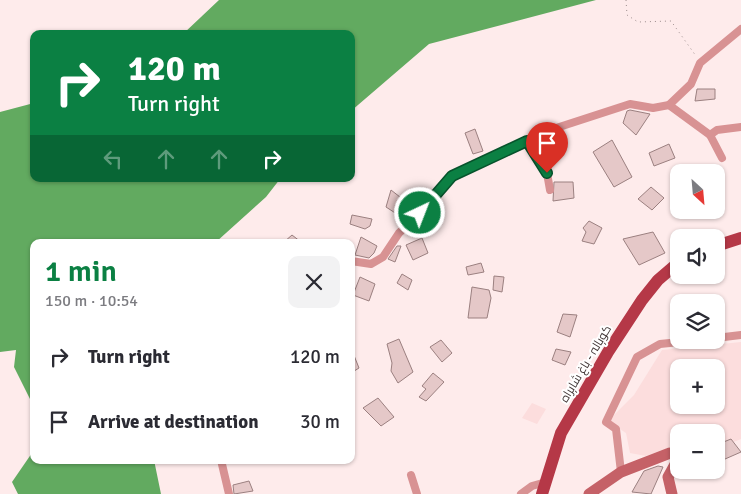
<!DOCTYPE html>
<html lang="en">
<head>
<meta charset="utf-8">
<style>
  body { margin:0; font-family:Signika,Cairo,sans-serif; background:#f2f2f3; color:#2b2b33; height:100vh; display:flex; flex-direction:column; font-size:19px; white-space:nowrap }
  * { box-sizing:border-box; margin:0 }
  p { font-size:16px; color:#7c7c81 }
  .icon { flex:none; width:28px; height:28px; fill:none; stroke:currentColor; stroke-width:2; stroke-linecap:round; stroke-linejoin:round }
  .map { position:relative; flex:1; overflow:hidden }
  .details { position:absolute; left:30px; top:239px; width:325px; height:225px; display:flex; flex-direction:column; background:#fff; border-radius:10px; box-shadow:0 1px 4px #0004 }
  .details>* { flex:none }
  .top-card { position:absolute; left:30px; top:30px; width:325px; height:152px; border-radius:10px; box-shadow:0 1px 4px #0004; background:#0b8043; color:#fff; overflow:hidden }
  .needle { width:32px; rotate:154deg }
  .buttons { position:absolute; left:670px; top:164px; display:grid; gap:10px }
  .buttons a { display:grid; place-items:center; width:55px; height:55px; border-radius:10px; background:#fff; box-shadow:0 1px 4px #0004; font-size:25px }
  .pin { position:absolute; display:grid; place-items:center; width:42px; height:42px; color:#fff; margin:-51px -21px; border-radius:50% 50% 50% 0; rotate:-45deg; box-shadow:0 0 5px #0007 }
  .pin .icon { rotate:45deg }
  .me { position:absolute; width:55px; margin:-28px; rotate:43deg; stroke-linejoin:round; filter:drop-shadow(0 0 4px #0008) }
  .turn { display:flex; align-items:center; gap:18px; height:105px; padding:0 15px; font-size:22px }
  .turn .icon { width:65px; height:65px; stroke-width:2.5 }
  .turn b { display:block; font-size:35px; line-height:42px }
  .lanes { display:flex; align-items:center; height:48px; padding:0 15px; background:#0003; justify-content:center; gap:25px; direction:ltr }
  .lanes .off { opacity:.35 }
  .round { display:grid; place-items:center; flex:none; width:52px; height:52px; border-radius:10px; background:#f2f2f3 }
  .overview { display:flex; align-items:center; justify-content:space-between; height:85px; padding:0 15px }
  h1 { font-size:30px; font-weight:600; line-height:38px; color:#0b8043 }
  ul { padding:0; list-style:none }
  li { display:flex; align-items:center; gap:15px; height:65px; padding:0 15px }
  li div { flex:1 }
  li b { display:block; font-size:19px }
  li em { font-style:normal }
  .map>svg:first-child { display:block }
  .built { fill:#fcdddd; fill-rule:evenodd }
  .water { fill:#62aa60 }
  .building { fill:#e5c8c8; stroke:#9b8080 }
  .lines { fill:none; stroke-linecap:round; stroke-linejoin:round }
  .path { stroke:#9b8c8c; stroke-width:1; stroke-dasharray:1 4; stroke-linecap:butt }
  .minor { stroke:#d89293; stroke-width:8 }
  .secondary { stroke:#c56167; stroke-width:11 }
  .primary { stroke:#b53847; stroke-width:12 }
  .route-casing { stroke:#07532c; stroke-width:12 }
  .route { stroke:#0b8043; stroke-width:9 }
  .labels { text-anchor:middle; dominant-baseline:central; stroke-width:4; stroke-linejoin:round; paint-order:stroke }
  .street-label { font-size:12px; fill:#423737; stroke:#fff }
</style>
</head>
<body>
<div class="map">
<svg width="741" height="494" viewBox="0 0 741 494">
  <rect width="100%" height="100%" fill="#feebeb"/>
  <g class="built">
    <path d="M741,342V439L716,449V432H679V444L646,456L630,453L626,433L608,421L634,395L662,350ZM679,368H716V405H679Z"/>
    <polygon points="532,403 546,409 537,424 522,418"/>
  </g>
  <g class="water">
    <polygon points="219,0 596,0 429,44 351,111 351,34 183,34"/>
    <polygon points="34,103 34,179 280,179 266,197 216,242 34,242 34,407 14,367 16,350 0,352 0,112"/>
    <polygon points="34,450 34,460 154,460 161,494 18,494 12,482"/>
  </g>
  <g class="building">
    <polygon points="697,89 715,89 715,99 695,101"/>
    <polygon points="630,110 650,114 636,135 623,123 627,111"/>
    <polygon points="475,129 483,151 473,154 465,133"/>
    <polygon points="612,140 632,177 614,187 593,152"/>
    <polygon points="669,144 675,158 654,166 649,153"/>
    <polygon points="554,182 573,182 574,198 553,201"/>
    <polygon points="651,187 664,198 652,210 638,199"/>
    <polygon points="391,190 414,208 403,218 386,207"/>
    <polygon points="352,215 372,219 370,226 365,229 350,224"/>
    <polygon points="589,221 602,228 594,244 582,241 586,232 583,228"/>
    <polygon points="653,232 665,253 639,265 623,239"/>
    <polygon points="292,235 301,242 284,242"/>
    <polygon points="361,237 377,246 374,253 369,258 355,255"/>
    <polygon points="422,238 428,253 413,260 406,245"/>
    <polygon points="397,246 401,246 395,262 388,259"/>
    <polygon points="481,263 484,272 468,275 466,267"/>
    <polygon points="402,274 412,280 408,290 397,283"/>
    <polygon points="494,276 504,277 502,292 493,290"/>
    <polygon points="360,277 375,284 369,301 353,295"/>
    <polygon points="472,287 489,290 491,298 487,318 468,318"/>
    <polygon points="563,314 577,315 570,337 557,332"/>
    <polygon points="399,339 413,372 398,383 391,371 392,363 387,344"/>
    <polygon points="441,340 452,353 442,362 430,347"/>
    <polygon points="351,348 359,368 351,373"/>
    <polygon points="556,349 571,352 565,365 552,360"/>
    <polygon points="433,373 444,382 426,401 419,397 426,389 422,386"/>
    <polygon points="378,398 394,417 381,426 363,408"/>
    <polygon points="731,439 741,452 716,463 716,445"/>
    <polygon points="658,466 663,467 651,494 632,492 644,471"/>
    <polygon points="249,481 253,491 234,494 233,485"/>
  </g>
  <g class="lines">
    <polyline class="path" points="626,0 627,15 638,22 671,21 696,56"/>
    <g class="minor">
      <polyline points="669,105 710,135 722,158"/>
      <polyline points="710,135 717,130 741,127"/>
      <polyline points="527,141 547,173 550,190"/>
      <polyline points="351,261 371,264 383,257 399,233 431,203 452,176 471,166 550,130 630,104 653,108 669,105 691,84 700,63 741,29"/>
      <polyline points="716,338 741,335"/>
      <polyline points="221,460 229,494"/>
      <polyline points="621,472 616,429 606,422 637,357 660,344 699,340"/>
      <polyline points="411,475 417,494"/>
      <polyline points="521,494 532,486 546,482"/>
    </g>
    <polyline class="secondary" points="589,494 621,472 670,453 676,454 678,459 668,477 672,494"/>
    <g class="primary">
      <polyline points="716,246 741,238"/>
      <polyline points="542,494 561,433 608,352 642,300 658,280 679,262"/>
    </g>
  </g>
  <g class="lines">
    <defs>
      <polyline id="route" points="420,213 452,176 527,141 547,173"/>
    </defs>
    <use href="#route" class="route-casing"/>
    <use href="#route" class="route"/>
  </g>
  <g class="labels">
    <g class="street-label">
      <text transform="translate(586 364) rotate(-59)">کوہالہ - باغ شاہراہ</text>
    </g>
  </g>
</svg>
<div class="buttons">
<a><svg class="needle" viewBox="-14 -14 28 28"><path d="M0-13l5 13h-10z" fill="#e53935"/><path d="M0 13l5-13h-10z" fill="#7c7c81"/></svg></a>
<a><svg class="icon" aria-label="sound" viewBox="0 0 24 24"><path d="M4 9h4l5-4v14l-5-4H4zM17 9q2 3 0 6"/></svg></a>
<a><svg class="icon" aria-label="layers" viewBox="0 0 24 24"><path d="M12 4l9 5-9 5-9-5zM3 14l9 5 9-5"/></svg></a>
<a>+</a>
<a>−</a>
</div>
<div class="pin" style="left:547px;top:173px;background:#d93025"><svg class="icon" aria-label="arrive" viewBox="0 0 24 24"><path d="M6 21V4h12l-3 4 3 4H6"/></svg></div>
<svg class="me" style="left:420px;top:213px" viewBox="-20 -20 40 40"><circle r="17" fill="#0b8043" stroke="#fff" stroke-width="3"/><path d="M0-11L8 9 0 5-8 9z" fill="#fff"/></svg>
<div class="top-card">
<div class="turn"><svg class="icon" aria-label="right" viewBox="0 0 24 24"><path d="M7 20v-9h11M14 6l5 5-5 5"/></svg><div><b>120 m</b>Turn right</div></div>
<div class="lanes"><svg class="icon off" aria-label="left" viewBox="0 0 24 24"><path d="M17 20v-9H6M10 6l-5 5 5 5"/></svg><svg class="icon off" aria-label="ahead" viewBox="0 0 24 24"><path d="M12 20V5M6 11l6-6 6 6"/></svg><svg class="icon off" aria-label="ahead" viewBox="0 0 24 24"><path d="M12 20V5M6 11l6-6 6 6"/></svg><svg class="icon" aria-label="right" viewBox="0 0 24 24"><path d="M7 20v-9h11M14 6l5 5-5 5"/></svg></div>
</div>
<section class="details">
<div class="overview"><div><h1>1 min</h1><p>150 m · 10:54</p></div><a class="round"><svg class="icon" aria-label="close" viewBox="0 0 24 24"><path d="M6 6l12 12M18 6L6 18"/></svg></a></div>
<ul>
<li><svg class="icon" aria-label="right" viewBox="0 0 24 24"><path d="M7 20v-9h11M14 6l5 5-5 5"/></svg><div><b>Turn right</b></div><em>120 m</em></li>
<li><svg class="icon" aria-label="arrive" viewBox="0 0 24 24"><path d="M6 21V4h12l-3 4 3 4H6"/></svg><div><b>Arrive at destination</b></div><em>30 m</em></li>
</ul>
</section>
</div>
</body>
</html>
